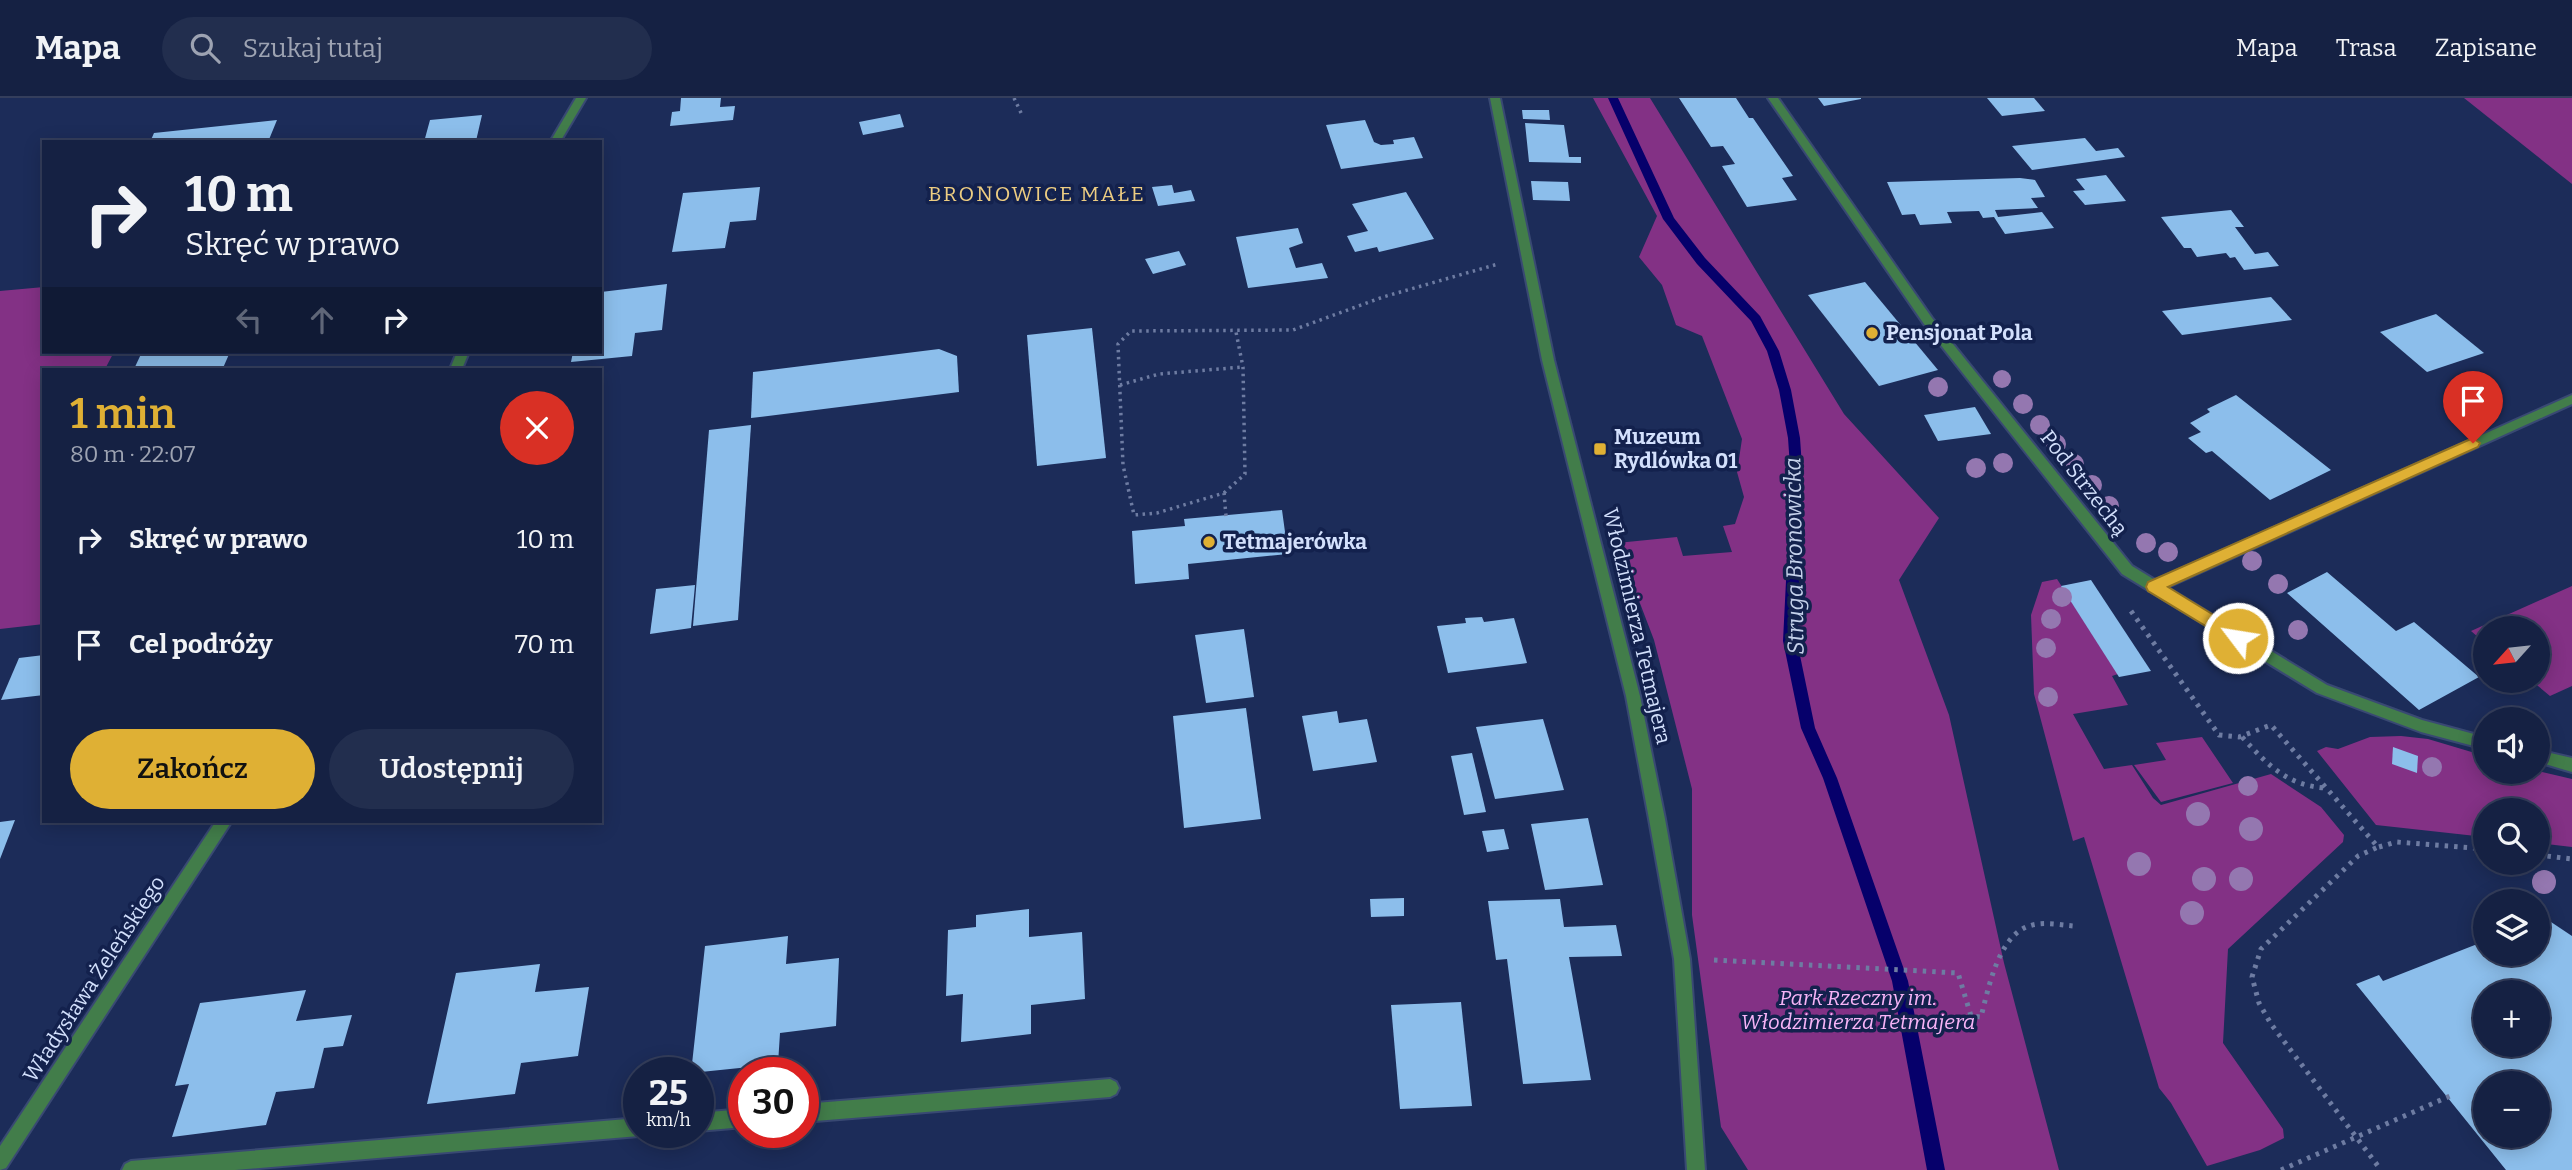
<!DOCTYPE html>
<html lang="pl">
<head>
<meta charset="utf-8">
<style>
  body { margin:0; font-family:Bitter,serif; background:#222e4e; color:#f1f3f6; height:100vh; display:flex; flex-direction:column; font-size:26px; white-space:nowrap }
  * { box-sizing:border-box; margin:0 }
  p { font-size:23px; color:#9da3b2 }
  .icon { flex:none; width:38px; height:38px; fill:none; stroke:currentColor; stroke-width:2; stroke-linecap:round; stroke-linejoin:round }
  .map { position:relative; flex:1; overflow:hidden }
  .side { position:absolute; left:42px; top:270px; width:560px; height:455px; display:flex; flex-direction:column; background:#152143; border-radius:0px; box-shadow:0 4px 18px #0003,0 0 0 2px #343e5c }
  .side>* { flex:none }
  .hud { position:absolute; left:42px; top:42px; width:560px; height:214px; border-radius:0px; box-shadow:0 4px 18px #0003,0 0 0 2px #343e5c; background:#152143; color:#f1f3f6; overflow:hidden }
  .needle { width:46px; rotate:243deg }
  .fabs { position:absolute; left:2473px; top:518px; display:grid; gap:14px }
  .fabs a { display:grid; place-items:center; width:77px; height:77px; border-radius:50%; background:#152143; box-shadow:0 4px 18px #0003,0 0 0 2px #343e5c; font-size:35px }
  .speed { position:absolute; left:623px; top:959px; display:flex; gap:14px; font-size:35px; font-weight:700; text-align:center }
  .speed>* { display:grid; place-content:center; width:91px; height:91px; border-radius:50%; background:#152143; box-shadow:0 4px 18px #0003,0 0 0 2px #343e5c; line-height:1 }
  .speed small { font-size:18px; font-weight:400 }
  .speed .limit { border:10px solid #d22; background:#fff; color:#111 }
  .pin { position:absolute; display:grid; place-items:center; width:60px; height:60px; color:#fff; margin:-72px -30px; border-radius:50% 50% 50% 0; rotate:-45deg; box-shadow:0 0 7px #0007 }
  .pin .icon { rotate:45deg }
  .me { position:absolute; width:77px; margin:-38px; rotate:301deg; stroke-linejoin:round; filter:drop-shadow(0 0 5px #0008) }
  .turn { display:flex; align-items:center; gap:24px; height:147px; padding:0 28px; font-size:32px }
  .turn .icon { width:91px; height:91px; stroke-width:2.5 }
  .turn b { display:block; font-size:49px; line-height:60px }
  .lanes { display:flex; align-items:center; height:66px; padding:0 28px; background:#0003; justify-content:center; gap:35px; direction:ltr }
  .lanes .off { opacity:.35 }
  .round { display:grid; place-items:center; flex:none; width:74px; height:74px; border-radius:37px; background:#222e4e }
  .head { display:flex; align-items:center; justify-content:space-between; height:119px; padding:0 28px }
  h1 { font-size:42px; font-weight:600; line-height:52px; color:#dfb034 }
  .primary-button { display:flex; gap:14px; margin-top:auto; padding:14px 28px }
  .primary-button a { flex:1; height:80px; border-radius:42px; background:#dfb034; color:#111; font-size:28px; font-weight:600; line-height:80px; text-align:center }
  .primary-button a+a { background:#222e4e; color:#f1f3f6 }
  ul { padding:0; list-style:none }
  li { display:flex; align-items:center; gap:21px; height:105px; padding:0 28px }
  li div { flex:1 }
  li b { display:block; font-size:26px }
  li em { font-style:normal }
  header { display:flex; align-items:center; gap:42px; box-sizing:border-box; height:98px; padding:0 35px; background:#152143; border-bottom:2px solid #343e5c }
  header strong { font-size:33px }
  nav { display:flex; gap:38px; margin-inline-start:auto; font-size:24px }
  .search { width:490px; height:63px; background:#222e4e; display:flex; align-items:center; gap:18px; box-sizing:border-box; padding:0 24px; border-radius:38px; color:#9da3b2; font-size:26px }
  .map>svg:first-child { display:block }
  .green { fill:#833185 }
  .lines { fill:none; stroke-linecap:round; stroke-linejoin:round }
  .stream { fill:#06006b; fill-rule:evenodd }
  .building { fill:#8cbeeb; fill-rule:evenodd }
  .lane-casing { stroke:#394973; stroke-width:4 }
  .street-casing { stroke:#394973; stroke-width:4 }
  .path-far1 { stroke:#6e7ca2; stroke-width:3.5; stroke-dasharray:2.5 4.5; stroke-linecap:butt }
  .path { stroke:#6e7ca2; stroke-width:5; stroke-dasharray:3.5 6; stroke-linecap:butt }
  .lane { fill:#427d4a; fill-rule:evenodd }
  .street { fill:#427d4a; fill-rule:evenodd }
  .tree { fill:#9477b0 }
  .route { fill:#dfb034; stroke:#917222; stroke-width:2 }
  .poi-dot { fill:#dfb034; stroke:#13214d; stroke-width:2.5 }
  .labels { text-anchor:middle; dominant-baseline:central; stroke-width:7; stroke-linejoin:round; paint-order:stroke }
  .far-quarter-label { font-size:21px; letter-spacing:2px; fill:#edcd82; stroke:#13214d }
  .poi-label { font-size:21px; font-weight:bold; fill:#d3e0fc; stroke:#13214d; text-anchor:start }
  .street-label { font-size:21px; fill:#d3e0fc; stroke:#13214d }
  .park-label { font-size:21px; font-style:italic; fill:#f7b4f7; stroke:#13214d }
  .water-label { font-size:23px; font-style:italic; fill:#c5d1eb; stroke:#13214d }
</style>
</head>
<body>
<header>
<strong>Mapa</strong>
<div class="search"><svg class="icon" aria-label="search" viewBox="0 0 24 24"><circle cx="10" cy="10" r="6"/><path d="M15 15l6 6"/></svg>Szukaj tutaj</div>
<nav><a>Mapa</a><a>Trasa</a><a>Zapisane</a></nav>
</header>
<div class="map">
<svg width="2572" height="1072" viewBox="0 0 2572 1072">
  <rect width="100%" height="100%" fill="#1c2c59"/>
  <g class="green">
    <polygon points="1593,0 1650,0 1844,316 1939,420 1899,482 1949,617 2004,865 2059,1072 1748,1072 1721,1029 1692,817 1692,691 1654,542 1617,445 1677,439 1683,458 1732,454 1723,428 1735,426 1744,399 1737,374 1742,341 1702,238 1676,227 1662,187 1639,159 1657,118"/>
    <polygon points="2464,0 2572,0 2572,86"/>
    <polygon points="44,189 44,254 114,254 105,271 44,271 44,526 0,531 0,193"/>
    <polygon points="2057,481 2118,576 2112,578 2128,607 2073,616 2104,671 2132,667 2153,700 2161,707 2271,676 2321,709 2344,737 2343,744 2228,851 2223,945 2283,1031 2284,1040 2260,1052 2207,1068 2171,1005 2159,990 2084,739 2073,743 2034,596 2031,517 2042,484"/>
    <polygon points="2572,488 2572,588 2550,598 2532,583 2538,583 2538,530 2485,530 2485,545 2471,533"/>
    <polygon points="2401,638 2428,641 2485,658 2485,674 2538,673 2572,681 2572,749 2538,745 2538,712 2485,712 2485,739 2376,727 2317,653 2326,649 2338,651 2370,639"/>
    <polygon points="2202,639 2233,685 2161,704 2134,667 2166,662 2156,645"/>
  </g>
  <g class="lines">
    <polygon class="stream" points="1608,0 1618,0 1674,120 1705,160 1760,218 1779,253 1791,292 1800,340 1803,383 1797,543 1815,630 1837,680 1908,883 1945,1072 1927,1072 1892,883 1823,680 1801,630 1783,543 1791,383 1788,340 1779,292 1767,253 1751,223 1697,166 1663,121"/>
  </g>
  <g class="building">
    <polygon points="681,0 721,0 720,9 735,8 733,22 670,28 672,14 680,13"/>
    <polygon points="1679,0 1736,0 1749,20 1753,20 1793,78 1782,80 1797,102 1747,109 1722,68 1735,66 1723,48 1711,49"/>
    <polygon points="1818,0 1861,0 1861,1 1824,8"/>
    <polygon points="1987,0 2034,0 2045,13 2002,18"/>
    <polygon points="1522,12 1549,12 1550,22 1523,21"/>
    <polygon points="900,16 904,29 863,37 859,24"/>
    <polygon points="482,17 476,43 424,44 430,22"/>
    <polygon points="277,22 268,44 150,44 154,35"/>
    <polygon points="1365,22 1374,44 1381,47 1394,46 1393,42 1414,39 1423,60 1341,71 1326,27"/>
    <polygon points="1525,25 1564,27 1569,59 1581,59 1581,65 1529,64"/>
    <polygon points="2085,40 2096,53 2118,50 2125,59 2032,72 2012,48"/>
    <polygon points="2106,77 2126,103 2085,107 2073,93 2085,92 2076,81"/>
    <polygon points="2020,80 2035,82 2045,99 2031,100 2038,110 1995,112 1998,119 2042,114 2054,130 2005,136 1994,119 1983,120 1979,113 1947,114 1952,125 1920,127 1915,116 1902,117 1887,84"/>
    <polygon points="1531,83 1568,84 1570,103 1533,102"/>
    <polygon points="1172,87 1174,95 1191,92 1195,103 1158,108 1152,89"/>
    <polygon points="760,89 756,122 730,124 725,150 672,154 683,95"/>
    <polygon points="1406,94 1434,141 1379,154 1377,149 1355,154 1347,138 1368,133 1352,106"/>
    <polygon points="2231,112 2244,129 2235,129 2255,156 2268,154 2279,168 2244,172 2235,159 2230,160 2226,155 2197,159 2191,150 2184,150 2161,119"/>
    <polygon points="1298,130 1303,145 1289,150 1296,170 1322,165 1328,180 1248,190 1236,139"/>
    <polygon points="1179,153 1186,167 1153,176 1145,161"/>
    <polygon points="1865,184 1938,272 1879,288 1808,197"/>
    <polygon points="667,186 662,232 635,235 632,258 571,264 573,254 600,254 601,194"/>
    <polygon points="2271,199 2292,222 2182,237 2162,213"/>
    <polygon points="2436,216 2484,255 2427,274 2380,234"/>
    <polygon points="1092,230 1106,360 1037,368 1027,237"/>
    <polygon points="939,251 957,258 959,294 751,320 753,274"/>
    <polygon points="142,254 230,254 223,270 134,271"/>
    <polygon points="2236,297 2331,372 2270,402 2212,353 2206,355 2188,340 2201,334 2190,325 2210,314 2207,311"/>
    <polygon points="1975,309 1991,336 1938,343 1924,317"/>
    <polygon points="751,327 738,522 693,528 709,332"/>
    <polygon points="1282,412 1288,456 1188,466 1189,481 1135,486 1132,433 1185,428 1184,421"/>
    <polygon points="2327,474 2396,533 2414,524 2479,579 2419,612 2287,495"/>
    <polygon points="2091,482 2151,573 2119,579 2061,488"/>
    <polygon points="695,487 691,530 650,536 656,491"/>
    <polygon points="1482,519 1484,524 1514,520 1527,565 1448,575 1437,528 1466,525 1465,520"/>
    <polygon points="1244,531 1254,599 1206,605 1195,537"/>
    <polygon points="44,557 44,597 1,602 19,560"/>
    <polygon points="1246,610 1261,721 1184,730 1173,618"/>
    <polygon points="1337,613 1339,625 1367,621 1377,664 1313,673 1302,618"/>
    <polygon points="1543,621 1564,692 1495,701 1476,629"/>
    <polygon points="2393,649 2418,658 2417,675 2392,666"/>
    <polygon points="1472,655 1486,714 1464,717 1451,658"/>
    <polygon points="1588,720 1603,787 1545,792 1531,726"/>
    <polygon points="15,722 0,761 0,724"/>
    <polygon points="1504,731 1509,751 1487,754 1482,733"/>
    <polygon points="1404,800 1404,818 1371,819 1370,801"/>
    <polygon points="1560,801 1564,829 1616,827 1622,858 1569,859 1591,982 1523,986 1507,861 1496,862 1488,803"/>
    <polygon points="1029,811 1029,839 1082,834 1085,901 1031,907 1031,936 961,944 963,896 946,898 948,832 976,829 976,817"/>
    <path d="M2545,820L2572,838V1072H2506L2356,886L2379,877L2383,883L2485,843V856H2538V823ZM2485,894H2538V947H2485ZM2485,985H2538V1038H2485Z"/>
    <polygon points="788,838 786,866 839,860 836,928 780,935 778,966 691,975 705,848"/>
    <polygon points="540,866 535,894 589,889 578,958 521,965 515,996 427,1006 456,875"/>
    <polygon points="306,892 296,923 352,917 343,948 324,950 314,990 276,994 266,1027 172,1039 189,986 175,988 200,905"/>
    <polygon points="1461,904 1472,1008 1400,1011 1391,907"/>
  </g>
  <g class="lines">
    <defs>
      <g id="lane">
        <polygon points="2572,297 2572,306 2159,493 2149,493 2147,489 2149,485"/>
        <polygon points="1110,981 1116,984 1119,990 1116,996 1110,999 803,1024 803,1006"/>
        <polygon points="744,1011 744,1029 698,1033 698,1015"/>
        <polygon points="639,1020 639,1034 646,1034 639,1038 235,1072 122,1072 125,1066 131,1063"/>
      </g>
      <g id="street">
        <polygon points="576,0 586,0 560,44 550,44"/>
        <polygon points="1490,0 1500,0 1554,262 1640,598 1665,721 1690,861 1705,1072 1687,1072 1674,861 1649,721 1626,598 1542,262"/>
        <polygon points="1768,0 1778,0 1932,220 2132,468 2327,587 2422,622 2485,639 2485,651 2421,634 2317,595 2122,476 1924,226"/>
        <polygon points="457,254 469,254 462,271 450,271"/>
        <polygon points="2538,652 2572,660 2572,674 2538,664"/>
        <polygon points="216,723 232,723 6,1070 0,1072 0,1048"/>
      </g>
    </defs>
    <use href="#lane" class="lane-casing"/>
    <use href="#street" class="street-casing"/>
    <g class="path-far1">
      <polyline points="1014,0 1023,19"/>
      <polyline points="1120,287 1159,276 1243,269"/>
      <polyline points="1224,395 1245,376 1243,269 1236,234"/>
      <polyline points="1226,418 1224,395 1157,415 1134,417 1123,367 1118,246 1131,233 1293,232 1383,199 1498,166"/>
    </g>
    <g class="path">
      <polyline points="2131,513 2219,637 2239,639 2271,627 2378,749 2358,758 2261,851 2252,879 2259,905 2271,926 2381,1072"/>
      <path d="M2242,639C2267,666 2287,688 2326,690"/>
      <polyline points="2379,749 2396,744 2485,751"/>
      <polyline points="2538,757 2572,761"/>
      <path d="M1714,862L1958,875L1971,918L1981,919C1988,892 1998,838 2029,828C2043,823 2060,827 2074,828"/>
      <polyline points="2281,1072 2450,998"/>
    </g>
    <use href="#lane" class="lane"/>
    <use href="#street" class="street"/>
  </g>
  <g class="tree">
    <circle cx="2002" cy="281" r="9"/>
    <circle cx="1938" cy="289" r="10"/>
    <circle cx="2023" cy="306" r="10"/>
    <circle cx="2040" cy="327" r="10"/>
    <circle cx="2056" cy="346" r="10"/>
    <circle cx="2003" cy="365" r="10"/>
    <circle cx="2074" cy="366" r="10"/>
    <circle cx="1976" cy="370" r="10"/>
    <circle cx="2092" cy="387" r="10"/>
    <circle cx="2109" cy="408" r="10"/>
    <circle cx="2146" cy="445" r="10"/>
    <circle cx="2168" cy="454" r="10"/>
    <circle cx="2252" cy="463" r="10"/>
    <circle cx="2278" cy="486" r="10"/>
    <circle cx="2062" cy="499" r="10"/>
    <circle cx="2051" cy="521" r="10"/>
    <circle cx="2298" cy="532" r="10"/>
    <circle cx="2046" cy="550" r="10"/>
    <circle cx="2048" cy="599" r="10"/>
    <circle cx="2432" cy="669" r="10"/>
    <circle cx="2248" cy="688" r="10"/>
    <circle cx="2198" cy="716" r="12"/>
    <circle cx="2251" cy="731" r="12"/>
    <circle cx="2139" cy="766" r="12"/>
    <circle cx="2204" cy="781" r="12"/>
    <circle cx="2241" cy="781" r="12"/>
    <circle cx="2544" cy="784" r="12"/>
    <circle cx="2192" cy="815" r="12"/>
  </g>
  <polygon class="route" points="2473,340 2480,345 2478,349 2168,489 2243,535 2243,544 2232,544 2148,493 2146,489 2148,484"/>
  <g class="poi-dot">
    <circle cx="1872" cy="235" r="7"/>
    <rect x="1593" y="344" width="14" height="14" rx="3.5"/>
    <circle cx="1209" cy="444" r="7"/>
  </g>
  <g class="labels">
    <g class="far-quarter-label">
      <text x="1037" y="96">BRONOWICE MAŁE</text>
    </g>
    <g class="poi-label">
      <text x="1886" y="235">Pensjonat Pola</text>
      <text x="1614" y="339">Muzeum<tspan x="1614" dy="24">Rydlówka 01</tspan></text>
      <text x="1223" y="444">Tetmajerówka</text>
    </g>
    <g class="street-label">
      <text transform="translate(2084 385) rotate(52)">Pod Strzechą</text>
      <text transform="translate(1637 528) rotate(77)">Włodzimierza Tetmajera</text>
      <text transform="translate(94 881) rotate(-57)">Władysława Żeleńskiego</text>
    </g>
    <g class="park-label">
      <text x="1858" y="900">Park Rzeczny im.<tspan x="1858" dy="24">Włodzimierza Tetmajera</tspan></text>
    </g>
    <g class="water-label">
      <text transform="translate(1794 458) rotate(-91)">Struga Bronowicka</text>
    </g>
  </g>
</svg>
<div class="fabs">
<a><svg class="needle" viewBox="-14 -14 28 28"><path d="M0-13l5 13h-10z" fill="#e53935"/><path d="M0 13l5-13h-10z" fill="#9da3b2"/></svg></a>
<a><svg class="icon" aria-label="sound" viewBox="0 0 24 24"><path d="M4 9h4l5-4v14l-5-4H4zM17 9q2 3 0 6"/></svg></a>
<a><svg class="icon" aria-label="search" viewBox="0 0 24 24"><circle cx="10" cy="10" r="6"/><path d="M15 15l6 6"/></svg></a>
<a><svg class="icon" aria-label="layers" viewBox="0 0 24 24"><path d="M12 4l9 5-9 5-9-5zM3 14l9 5 9-5"/></svg></a>
<a>+</a>
<a>−</a>
</div>
<div class="speed"><div>25<small>km/h</small></div><div class="limit">30</div></div>
<div class="pin" style="left:2473px;top:345px;background:#d93025"><svg class="icon" aria-label="arrive" viewBox="0 0 24 24"><path d="M6 21V4h12l-3 4 3 4H6"/></svg></div>
<svg class="me" style="left:2238px;top:540px" viewBox="-20 -20 40 40"><circle r="17" fill="#dfb034" stroke="#fff" stroke-width="3"/><path d="M0-11L8 9 0 5-8 9z" fill="#fff"/></svg>
<div class="hud">
<div class="turn"><svg class="icon" aria-label="right" viewBox="0 0 24 24"><path d="M7 20v-9h11M14 6l5 5-5 5"/></svg><div><b>10 m</b>Skręć w prawo</div></div>
<div class="lanes"><svg class="icon off" aria-label="left" viewBox="0 0 24 24"><path d="M17 20v-9H6M10 6l-5 5 5 5"/></svg><svg class="icon off" aria-label="ahead" viewBox="0 0 24 24"><path d="M12 20V5M6 11l6-6 6 6"/></svg><svg class="icon" aria-label="right" viewBox="0 0 24 24"><path d="M7 20v-9h11M14 6l5 5-5 5"/></svg></div>
</div>
<section class="side">
<div class="head"><div><h1>1 min</h1><p>80 m · 22:07</p></div><a class="round" style="background:#d93025;color:#fff"><svg class="icon" aria-label="close" viewBox="0 0 24 24"><path d="M6 6l12 12M18 6L6 18"/></svg></a></div>
<ul>
<li><svg class="icon" aria-label="right" viewBox="0 0 24 24"><path d="M7 20v-9h11M14 6l5 5-5 5"/></svg><div><b>Skręć w prawo</b></div><em>10 m</em></li>
<li><svg class="icon" aria-label="arrive" viewBox="0 0 24 24"><path d="M6 21V4h12l-3 4 3 4H6"/></svg><div><b>Cel podróży</b></div><em>70 m</em></li>
</ul>
<div class="primary-button"><a>Zakończ</a><a>Udostępnij</a></div>
</section>
</div>
</body>
</html>
